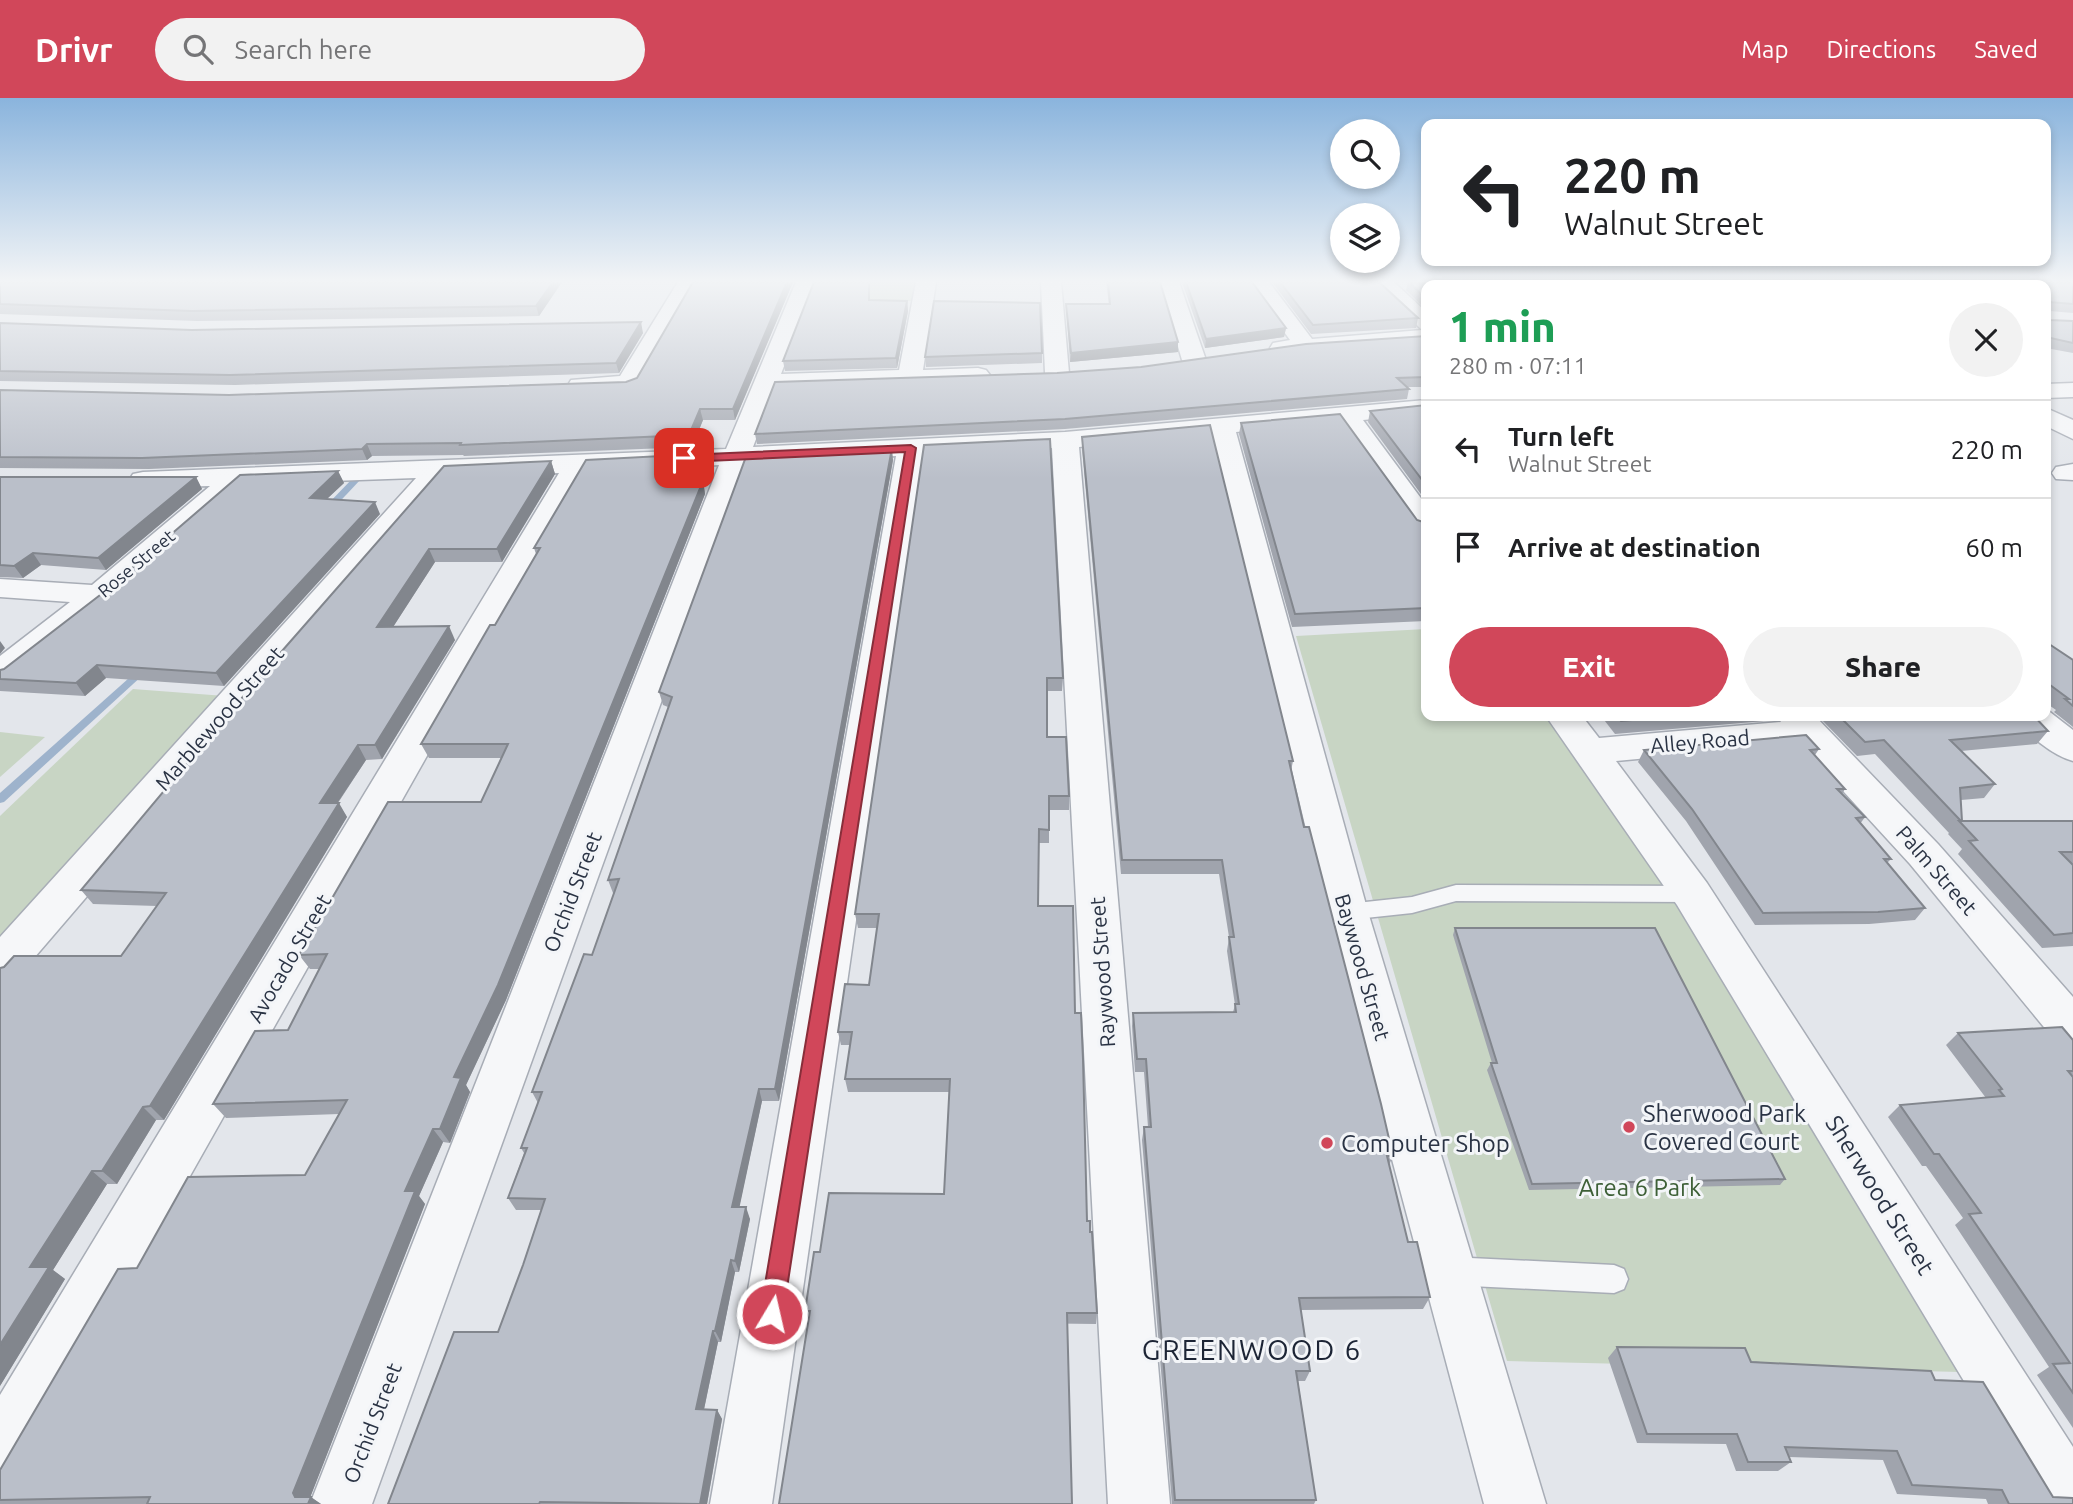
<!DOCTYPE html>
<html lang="en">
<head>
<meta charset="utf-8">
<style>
  body { margin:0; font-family:Ubuntu,sans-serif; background:#f2f2f2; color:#202124; height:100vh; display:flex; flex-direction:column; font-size:26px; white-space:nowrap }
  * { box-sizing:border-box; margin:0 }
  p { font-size:23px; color:#757577 }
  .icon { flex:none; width:38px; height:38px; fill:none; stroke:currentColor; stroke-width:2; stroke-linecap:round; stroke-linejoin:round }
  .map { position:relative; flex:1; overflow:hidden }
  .sheet { position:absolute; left:1421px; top:182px; width:630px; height:441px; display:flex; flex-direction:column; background:#fff; border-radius:14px; box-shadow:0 4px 10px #0003 }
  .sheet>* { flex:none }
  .banner { position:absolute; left:1421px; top:21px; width:630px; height:147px; border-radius:14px; box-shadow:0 4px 10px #0003; background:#fff; color:#202124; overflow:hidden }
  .fabs { position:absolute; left:1330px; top:21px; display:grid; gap:14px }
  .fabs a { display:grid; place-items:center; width:70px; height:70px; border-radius:50%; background:#fff; box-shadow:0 4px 10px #0003; font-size:35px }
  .pin { position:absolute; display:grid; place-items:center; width:60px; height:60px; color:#fff; margin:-30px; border-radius:14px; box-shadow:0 4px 10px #0006 }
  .me { position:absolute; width:77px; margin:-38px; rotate:9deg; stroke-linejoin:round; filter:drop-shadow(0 0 5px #0008) }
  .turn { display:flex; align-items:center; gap:24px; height:147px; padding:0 28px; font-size:32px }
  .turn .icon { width:91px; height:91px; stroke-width:2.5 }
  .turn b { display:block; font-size:49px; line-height:60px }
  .round { display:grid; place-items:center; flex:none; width:74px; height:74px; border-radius:37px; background:#f2f2f2 }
  .overview { display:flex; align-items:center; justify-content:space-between; height:119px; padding:0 28px }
  h1 { font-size:42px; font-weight:800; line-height:52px; color:#1e9e55 }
  .button { display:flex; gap:14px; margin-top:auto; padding:14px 28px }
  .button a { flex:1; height:80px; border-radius:42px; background:#d1475a; color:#fff; font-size:28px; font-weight:800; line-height:80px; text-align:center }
  .button a+a { background:#f2f2f2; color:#202124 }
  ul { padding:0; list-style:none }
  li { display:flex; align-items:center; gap:21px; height:98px; padding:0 28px; border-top:2px solid #e0e0e0 }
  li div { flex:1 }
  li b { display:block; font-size:26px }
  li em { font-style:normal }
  header { display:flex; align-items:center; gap:42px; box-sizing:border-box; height:98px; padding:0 35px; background:#d1475a; color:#fff }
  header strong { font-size:33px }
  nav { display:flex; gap:38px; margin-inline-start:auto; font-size:24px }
  .search { width:490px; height:63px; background:#f2f2f2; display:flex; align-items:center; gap:18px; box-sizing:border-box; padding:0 24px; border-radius:38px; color:#757577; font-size:26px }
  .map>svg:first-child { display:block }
  .green { fill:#c8d5c4 }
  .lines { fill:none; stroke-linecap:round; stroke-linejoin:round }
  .stream { fill:#9eb3cc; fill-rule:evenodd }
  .lane-casing { stroke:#a8adb6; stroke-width:3 }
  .street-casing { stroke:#a8adb6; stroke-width:3 }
  .lane { fill:#f6f7f9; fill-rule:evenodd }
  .street { fill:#f6f7f9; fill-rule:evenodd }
  .wall { fill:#a0a4ad }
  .shaded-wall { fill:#82868d }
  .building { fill:#babfc9; stroke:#82868d; stroke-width:2 }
  .route { fill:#d1475a; stroke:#882e3a; stroke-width:2 }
  .poi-dot { fill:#d1475a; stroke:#f3f5f8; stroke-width:2.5 }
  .labels { text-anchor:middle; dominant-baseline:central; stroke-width:6; stroke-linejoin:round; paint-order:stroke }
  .far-street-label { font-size:18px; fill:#2a3344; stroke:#f3f5f8 }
  .street-label { font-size:21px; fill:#2a3344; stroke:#f3f5f8 }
  .near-poi-label { font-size:24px; fill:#2a3344; stroke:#f3f5f8; text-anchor:start }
  .near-park-label { font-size:24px; fill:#3e6037; stroke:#f3f5f8 }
  .near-street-label { font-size:24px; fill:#2a3344; stroke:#f3f5f8 }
  .near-neighbourhood-label { font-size:28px; letter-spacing:2px; fill:#1c2435; stroke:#f3f5f8 }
</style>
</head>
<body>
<header>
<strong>Drivr</strong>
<div class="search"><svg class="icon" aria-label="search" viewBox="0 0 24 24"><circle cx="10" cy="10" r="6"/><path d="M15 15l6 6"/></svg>Search here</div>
<nav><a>Map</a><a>Directions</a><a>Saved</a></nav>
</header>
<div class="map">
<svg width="2073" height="1406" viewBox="0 0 2073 1406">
  <rect width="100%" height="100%" fill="#e3e6eb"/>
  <g class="green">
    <polygon points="813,184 919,184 916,203 803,203"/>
    <polygon points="1426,531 1426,618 1547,618 1658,774 1960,1274 1507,1263 1296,538"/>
    <polygon points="133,591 225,598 0,853 0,718"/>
    <polygon points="0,634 45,639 0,679"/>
  </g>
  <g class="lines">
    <g class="stream">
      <polygon points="354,379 361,381 330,414 324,414 324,410"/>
      <polygon points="141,571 144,572 146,574 144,576 4,704 0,705 0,695 138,572"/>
    </g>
    <defs>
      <g id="lane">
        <polygon points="1456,787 1692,788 1699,790 1702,796 1699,802 1692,804 1456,803 1412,815 1347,822 1340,820 1336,814 1340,808 1347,806 1412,799"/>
        <polygon points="1450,1159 1614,1167 1624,1171 1628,1181 1624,1191 1614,1195 1450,1187 1440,1183 1436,1173 1440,1163"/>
      </g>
      <g id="street">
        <polygon points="678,184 698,184 637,290 580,294 571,292 568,287 571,282 620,278"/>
        <polygon points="796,184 816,184 781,276 899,272 916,184 936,184 923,272 978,270 986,272 990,277 986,282 978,284 775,291 753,349 1065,334 1426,302 1426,316 1363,322 1426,407 1426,436 1416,433 1339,325 1236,334 1368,814 1546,1406 1484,1406 1326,814 1211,336 1079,349 1170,1406 1108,1406 1052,350 923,357 772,1406 710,1406 896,358 747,366 372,1406 310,1406 719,367 587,374 22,1376 0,1384 0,1297 559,375 447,379 16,881 0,887 0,839 416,380 245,386 110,504 12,582 0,585 0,558 70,504 0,499 0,481 92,487 210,388 143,390 133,388 129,382 133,376 143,374 726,351"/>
        <polygon points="1041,184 1061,184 1069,275 1065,280 1049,280 1045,275"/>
        <polygon points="1159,184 1179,184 1206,262 1202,267 1186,267 1182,262"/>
        <polygon points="1248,184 1269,184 1312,241 1422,232 1372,184 1394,184 1426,214 1426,245 1281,257 1273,255 1270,250 1273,245 1290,242"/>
        <polygon points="2073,285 2073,299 2046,300 2046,286"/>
        <polygon points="2046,310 2073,322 2073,341 2046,328"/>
        <polygon points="2073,366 2073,382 2056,381 2052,375 2056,369"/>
        <path d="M2046,611L2073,632V663C2052,657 2026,636 2014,618H2046Z"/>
        <polygon points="1546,618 1582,618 1599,640 1781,624 1777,618 1815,618 1938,746 2073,899 2073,950 2057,945 1910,766 1800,646 1616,663 1707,785 2073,1349 2073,1406 2038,1406 1677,807"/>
      </g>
    </defs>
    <use href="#lane" class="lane-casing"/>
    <use href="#street" class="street-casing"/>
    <use href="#lane" class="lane"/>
    <use href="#street" class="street"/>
  </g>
  <g class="wall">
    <polygon points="0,184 562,184 539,218 197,223 0,216"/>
    <polygon points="693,184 793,184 735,322 703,322 692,349 464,358 463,357 372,358 367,362 149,371 0,370 0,292 229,297 626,284 637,280"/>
    <polygon points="1106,184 1160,184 1178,244 1178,254 1070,264 1066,206 1109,206"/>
    <polygon points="1182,184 1252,184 1286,230 1284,239 1205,250"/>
    <polygon points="1272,184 1380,184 1418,220 1416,230 1311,236"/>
    <polygon points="1408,184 1428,186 1426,187 1426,212 1406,192"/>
    <polygon points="1864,184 2073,184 2073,215 2050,213 2050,222 2073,223 2073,255 2046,250 2046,187 1866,187"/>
    <polygon points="870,202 907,203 908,213 897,270 785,273 783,263"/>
    <polygon points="0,225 192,232 643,235 619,275 235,287 0,283"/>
    <polygon points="1426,238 1426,289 1407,289 1409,291 1407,301 1065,331 757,346 755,336 1057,275 1141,269"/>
    <polygon points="1042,255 1042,265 926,269 925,259"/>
    <polygon points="1426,307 1426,403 1368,324 1370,313"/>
    <polygon points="1241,325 1417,422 1426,425 1426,523 1292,529 1239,336"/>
    <polygon points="1082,339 1293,663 1291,673 1304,729 1393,1058 1389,1067 1408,1144 1430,1199 1423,1211 1301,1212 1310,1273 1305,1283 1298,1283 1316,1402 1314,1406 1172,1406 1142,1042 1144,1029 1148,1029 1144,974 1135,974 1132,928 1133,915 1233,914 1235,907 1227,853 1229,839 1219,776 1121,776 1082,351"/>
    <polygon points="924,347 1063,580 1062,593 1047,593 1047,639 1069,698 1069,712 1049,712 1049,745 1039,745 1038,808 1075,915 1087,1123 1097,1215 1096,1226 808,1222 805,1213 820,1154 944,1096 949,994 848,994 845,981 850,947 841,947 838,934 869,887 877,830 858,830 855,816"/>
    <polygon points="893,362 779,1003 762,1003 739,1109 750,1121 739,1174 735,1174 721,1244 718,1244 704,1311 717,1312 722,1321 707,1406 388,1406 498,1234 523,1167 541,1112 516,1112 508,1100 524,1055 521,1050 538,1005 532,994 592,857 614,795 613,795 608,782 668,609 663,607 659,594"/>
    <polygon points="551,363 555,376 502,464 435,464 393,529 455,542 382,661 366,662 338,705 347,719 164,1022 156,1022 117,1086 107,1086 53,1172 65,1181 0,1288 121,858 157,808 93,806 81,792 444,368"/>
    <polygon points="683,370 678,383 703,383 705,396 506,902 466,987 470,994 450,1045 443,1044 419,1098 425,1106 310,1399 321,1406 0,1406 0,1372 137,1170 305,1077 339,1016 226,1020 213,1006 288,932 320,871 310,871 299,857 481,704 502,660 429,660 421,646 495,527 536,456 534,450"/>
    <polygon points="338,373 344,385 327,401 380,416 224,588 106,580 85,598 0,593 0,572 4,571"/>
    <polygon points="0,379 196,379 202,391 106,472 41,467 23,480 0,479"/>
    <polygon points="2046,544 2073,562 2073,629 2054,614 2056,612 2046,605"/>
    <polygon points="1601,618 1779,618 1776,622 1615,636"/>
    <polygon points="1818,618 2034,618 2048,633 2037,646 1961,653 1995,686 1984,700 1961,702 1962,723 2073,723 2073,848 2042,850 1958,756 1962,751 1948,736 1949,735 1875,656 1857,658"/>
    <polygon points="1819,651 1815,657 1845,691 1842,696 1865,719 1860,726 1891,761 1887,765 1925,810 1915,822 1869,826 1755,827 1686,723 1638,664 1644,652"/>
    <polygon points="1455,830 1785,1081 1780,1087 1529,1092 1487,972 1491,965 1492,965 1453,837"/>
    <polygon points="1958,935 2073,942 2073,1330 2037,1277 2049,1269 1955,1127 1963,1120 1926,1068 1922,1068 1888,1019 1900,1007 1986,1000 1946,947"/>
    <polygon points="1617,1249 1935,1282 2053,1399 2073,1406 1988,1406 1986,1401 1897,1396 1883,1362 1789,1359 1791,1364 1778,1373 1736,1373 1726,1346 1637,1345 1608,1260"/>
  </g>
  <g class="shaded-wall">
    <polygon points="553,184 562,184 539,218 536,208"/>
    <polygon points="787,184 793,184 735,322 733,311"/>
    <polygon points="907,203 908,213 897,270 896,260"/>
    <polygon points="641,224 643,235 619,275 616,265"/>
    <polygon points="1286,230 1284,239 1205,250 1206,241"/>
    <polygon points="1178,244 1178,254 1070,264 1071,255"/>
    <polygon points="700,311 703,322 692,349 689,337"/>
    <polygon points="367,346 372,358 367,362 362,351"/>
    <polygon points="892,350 893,362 779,1003 775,991"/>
    <polygon points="680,357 683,370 672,396 669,383"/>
    <polygon points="551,363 555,376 502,464 497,451"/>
    <polygon points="338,373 344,385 316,411 310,400"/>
    <polygon points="196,379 202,391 106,472 98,460"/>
    <polygon points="703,383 705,396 506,902 466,987 470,994 450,1045 440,1031 454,979"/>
    <polygon points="375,404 380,416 224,588 216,575"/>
    <polygon points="429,451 435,464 384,543 377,529"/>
    <polygon points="33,455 41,467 23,480 14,468"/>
    <polygon points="449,528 455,542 382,661 375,647"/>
    <polygon points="0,543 5,550 0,556"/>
    <polygon points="97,567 106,580 85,598 76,585"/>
    <polygon points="358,647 366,662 328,719 320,705"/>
    <polygon points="339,705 347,719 164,1022 150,1008"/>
    <polygon points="759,991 762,1003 737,1121 732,1109"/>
    <polygon points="143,1009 156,1022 117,1086 102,1073"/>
    <polygon points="433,1031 443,1044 419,1098 425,1106 308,1405 295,1399 293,1395 405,1093"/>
    <polygon points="92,1073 107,1086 53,1172 65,1181 0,1288 0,1247 30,1169"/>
    <polygon points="746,1109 750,1121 739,1174 735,1163"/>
    <polygon points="731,1162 735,1174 721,1244 715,1233"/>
    <polygon points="713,1233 718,1244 702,1321 696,1311"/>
    <polygon points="717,1312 722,1321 707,1406 700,1406"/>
    <polygon points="311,1399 321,1406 308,1406"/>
  </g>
  <g class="building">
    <polygon points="0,184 553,184 536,208 192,213 0,206"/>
    <polygon points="693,184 787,184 733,311 700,311 689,337 460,347 461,345 367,346 362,351 142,360 0,359 0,292 229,297 626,284 637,280"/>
    <polygon points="814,184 869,184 869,202 907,203 896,260 783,263"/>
    <polygon points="1108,184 1160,184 1178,244 1071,255 1066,206 1110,206"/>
    <polygon points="1186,184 1252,184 1286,230 1206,241"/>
    <polygon points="1280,184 1379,184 1418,220 1313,227"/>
    <polygon points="1409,184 1428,186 1429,184 1833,184 1839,187 1426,187 1426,201"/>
    <polygon points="1875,184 2073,184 2073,206 2050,204 2050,222 2073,223 2073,245 2046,239 2046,187 1877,187"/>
    <polygon points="934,203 1040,205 1042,255 925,259"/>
    <polygon points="641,224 616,265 230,277 0,273 0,225 192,232"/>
    <polygon points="1426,238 1426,279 1397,280 1409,291 1065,321 755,336 775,284 1057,275 1141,269 1306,246"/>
    <polygon points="1426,307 1426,387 1370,313"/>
    <polygon points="1340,316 1417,422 1426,425 1426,510 1295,516 1241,325"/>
    <polygon points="1210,327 1293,663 1289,663 1304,729 1309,729 1381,1006 1393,1058 1387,1058 1408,1144 1417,1144 1430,1199 1299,1200 1310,1273 1296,1273 1316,1402 1175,1402 1144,1029 1151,1029 1146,961 1137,961 1133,915 1236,914 1235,906 1239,906 1229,839 1234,839 1222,762 1122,762 1082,339"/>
    <polygon points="1050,341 1063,580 1047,580 1047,639 1066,639 1069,698 1049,698 1049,732 1039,731 1038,808 1073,808 1075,915 1081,915 1083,961 1087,1123 1090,1123 1090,1134 1092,1134 1097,1215 1067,1215 1072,1406 779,1406 810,1213 805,1213 814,1154 820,1154 829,1095 944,1096 950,981 845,981 852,934 838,934 845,886 869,887 879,816 855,816 924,347"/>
    <polygon points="892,350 775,991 759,991 732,1109 746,1109 735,1163 731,1162 715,1233 713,1233 696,1311 717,1312 700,1406 540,1404 539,1406 388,1406 454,1234 498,1234 523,1167 545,1101 508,1100 527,1050 521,1050 542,994 532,994 584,856 592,857 619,781 608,782 672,599 659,594 747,356"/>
    <polygon points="680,357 669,383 703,383 498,887 454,979 461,980 440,1031 433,1031 405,1093 415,1093 293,1395 295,1399 311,1399 308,1406 147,1406 150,1399 0,1402 0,1372 118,1171 137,1170 188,1079 305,1077 347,1002 213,1006 255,933 288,932 327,856 299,857 388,704 481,704 508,646 421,646 490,527 495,527 540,450 534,450 586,362"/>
    <polygon points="551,363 497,451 429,451 377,529 449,528 375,647 358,647 320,705 339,705 150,1008 143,1009 102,1073 92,1073 30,1169 49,1169 0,1247 0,870 4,869 14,858 121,858 166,795 81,792 261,577 444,368"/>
    <polygon points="338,373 310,400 375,404 216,575 97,567 76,585 0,581 0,572 4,571 104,494 240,377"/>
    <polygon points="0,379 196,379 98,460 33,455 14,468 0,467"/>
    <polygon points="2046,544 2073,562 2073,608 2065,601 2069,601 2046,584"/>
    <polygon points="1617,618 1679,618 1621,623"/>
    <polygon points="1839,618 2034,618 2048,633 1950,642 1995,686 1960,690 1962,723 2073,723 2073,754 2060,754 2073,767 2073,835 2054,837 1969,743 1977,742 1959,723 1961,723 1884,642 1865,644"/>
    <polygon points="1806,637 1819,651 1810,652 1845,691 1837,691 1865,719 1856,720 1891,761 1884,761 1925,810 1878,814 1763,815 1692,711 1644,652"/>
    <polygon points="1455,830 1655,830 1785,1081 1532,1086 1491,965 1497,965"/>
    <polygon points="2062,929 2073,942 2073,973 2068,973 2073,979 2073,1295 2053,1266 2070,1265 1969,1116 1981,1115 1939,1056 1934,1056 1900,1007 2004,998 1999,992 2002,991 1958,935"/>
    <polygon points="1617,1249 1745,1250 1751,1264 1931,1273 1935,1282 1983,1284 2053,1399 2073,1400 2073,1406 2009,1406 2002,1392 1912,1387 1897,1353 1785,1349 1791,1364 1748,1364 1737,1336 1647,1336"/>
  </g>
  <linearGradient id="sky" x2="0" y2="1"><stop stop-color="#8ab4dd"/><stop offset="0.48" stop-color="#f2f4f6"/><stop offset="1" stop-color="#f2f4f6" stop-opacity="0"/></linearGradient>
  <rect width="2073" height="381" fill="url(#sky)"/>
  <polygon class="route" points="911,347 916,350 783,1216 780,1225 772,1228 764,1225 760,1216 905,354 684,364 678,360 684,357"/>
  <g class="poi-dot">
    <circle cx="1629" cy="1029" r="7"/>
    <circle cx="1327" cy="1045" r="7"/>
  </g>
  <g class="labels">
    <g class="far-street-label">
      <text transform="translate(136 465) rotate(-40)">Rose Street</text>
    </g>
    <g class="street-label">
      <text transform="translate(219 620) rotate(-49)">Marblewood Street</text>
      <text transform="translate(1700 643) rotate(-5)">Alley Road</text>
      <text transform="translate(1937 772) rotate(49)">Palm Street</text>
      <text transform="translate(572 794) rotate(-69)">Orchid Street</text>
      <text transform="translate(289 860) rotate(-60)">Avocado Street</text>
      <text transform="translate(1363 869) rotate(74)">Baywood Street</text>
      <text transform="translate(1102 874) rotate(-94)">Raywood Street</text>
      <text transform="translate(372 1325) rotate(-69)">Orchid Street</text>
    </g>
    <g class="near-poi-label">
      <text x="1643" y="1015">Sherwood Park<tspan x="1643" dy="28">Covered Court</tspan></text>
      <text x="1341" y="1045">Computer Shop</text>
    </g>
    <g class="near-park-label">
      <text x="1640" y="1089">Area 6 Park</text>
    </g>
    <g class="near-street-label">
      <text transform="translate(1880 1097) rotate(58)">Sherwood Street</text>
    </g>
    <g class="near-neighbourhood-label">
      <text x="1252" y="1251">GREENWOOD 6</text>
    </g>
  </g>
</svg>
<div class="fabs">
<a><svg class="icon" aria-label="search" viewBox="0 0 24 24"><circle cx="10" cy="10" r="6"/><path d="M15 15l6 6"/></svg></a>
<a><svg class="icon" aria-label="layers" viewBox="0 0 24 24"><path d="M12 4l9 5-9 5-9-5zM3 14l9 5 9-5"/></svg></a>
</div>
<div class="pin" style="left:684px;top:360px;background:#d93025"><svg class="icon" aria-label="arrive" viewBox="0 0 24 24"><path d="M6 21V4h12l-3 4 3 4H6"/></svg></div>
<svg class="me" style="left:772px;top:1216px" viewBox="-20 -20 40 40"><circle r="17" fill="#d1475a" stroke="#fff" stroke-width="3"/><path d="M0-11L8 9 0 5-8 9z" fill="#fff"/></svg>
<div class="banner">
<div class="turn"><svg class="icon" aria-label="left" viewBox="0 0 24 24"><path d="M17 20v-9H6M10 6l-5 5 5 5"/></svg><div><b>220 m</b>Walnut Street</div></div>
</div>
<section class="sheet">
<div class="overview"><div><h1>1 min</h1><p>280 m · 07:11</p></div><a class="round"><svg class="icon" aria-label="close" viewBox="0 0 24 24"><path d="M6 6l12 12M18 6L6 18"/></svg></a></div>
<ul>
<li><svg class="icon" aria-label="left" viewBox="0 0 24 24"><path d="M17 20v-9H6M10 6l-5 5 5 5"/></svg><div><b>Turn left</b><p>Walnut Street</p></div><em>220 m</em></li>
<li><svg class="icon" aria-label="arrive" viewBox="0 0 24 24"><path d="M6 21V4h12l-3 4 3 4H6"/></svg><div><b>Arrive at destination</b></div><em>60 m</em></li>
</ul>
<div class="button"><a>Exit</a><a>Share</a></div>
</section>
</div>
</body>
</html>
